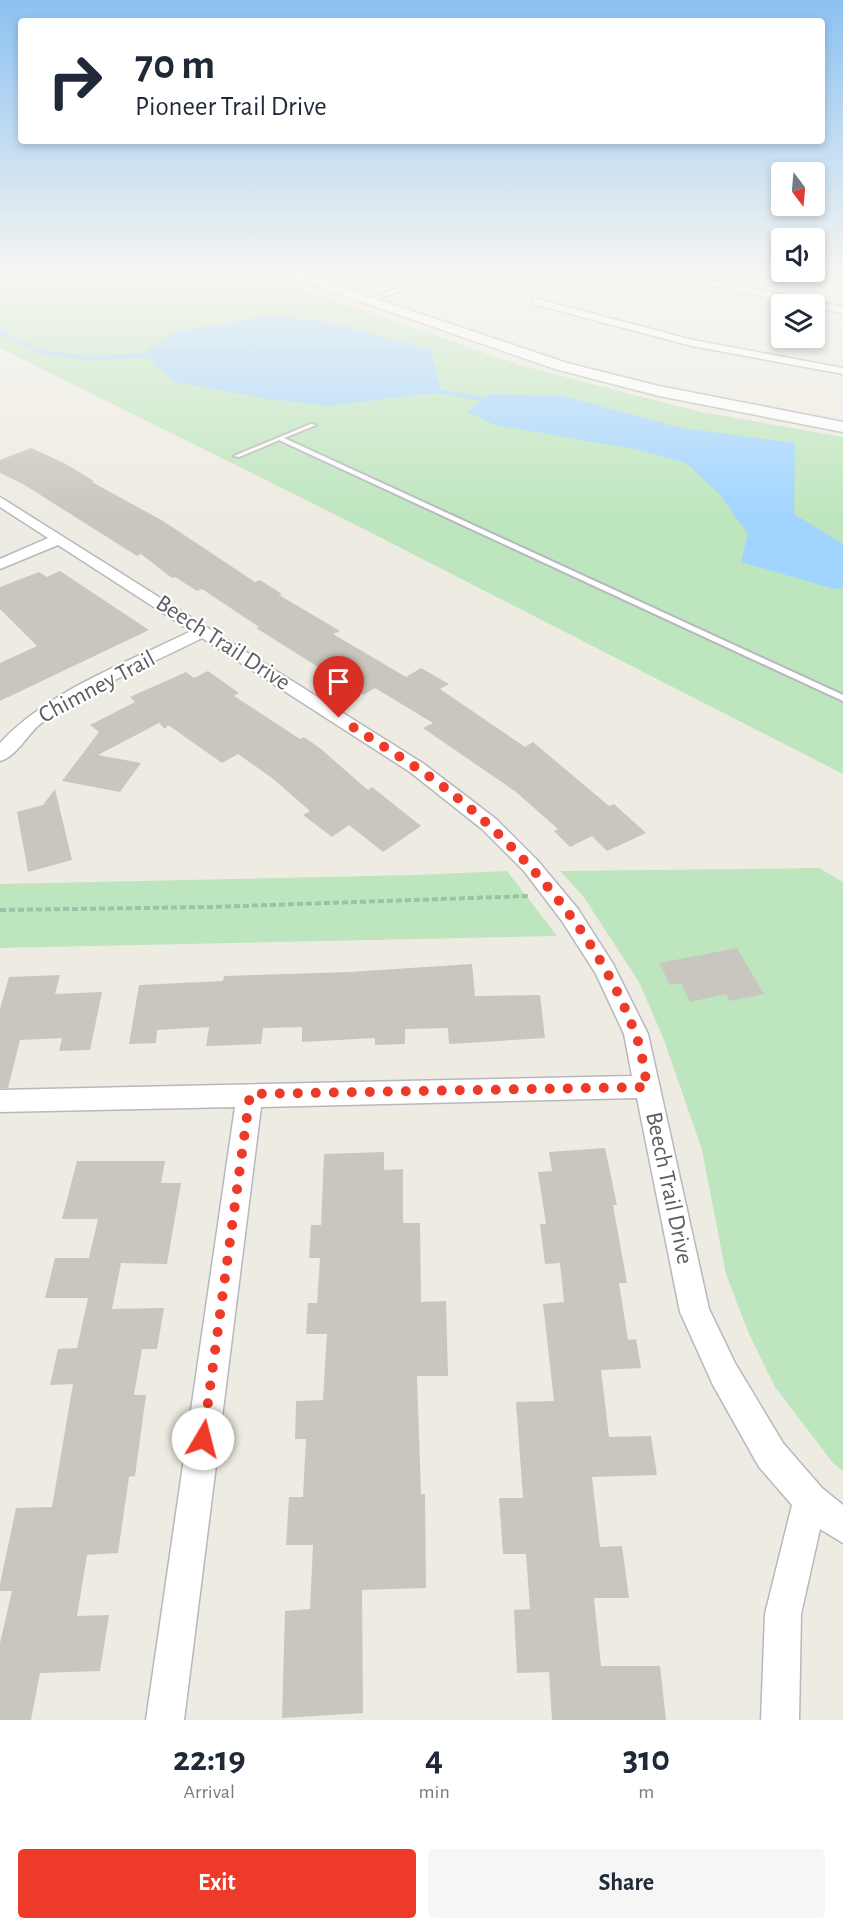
<!DOCTYPE html>
<html lang="en">
<head>
<meta charset="utf-8">
<style>
  body { margin:0; font-family:"Alegreya Sans",sans-serif; background:#f6f6f7; color:#1f2937; height:100vh; display:flex; flex-direction:column; font-size:22px; white-space:nowrap }
  * { box-sizing:border-box; margin:0 }
  p { font-size:20px; color:#747a83 }
  .icon { flex:none; width:33px; height:33px; fill:none; stroke:currentColor; stroke-width:2; stroke-linecap:round; stroke-linejoin:round }
  .map { position:relative; height:1720px; overflow:hidden }
  .side { display:flex; flex-direction:column; background:#fff; flex:1 }
  .side>* { flex:none }
  .banner { position:absolute; left:18px; top:18px; width:807px; height:126px; border-radius:6px; box-shadow:0 3px 9px #0003; background:#fff; color:#1f2937; overflow:hidden }
  .needle { width:39px; rotate:164deg }
  .tools { position:absolute; left:771px; top:162px; display:grid; gap:12px }
  .tools a { display:grid; place-items:center; width:54px; height:54px; border-radius:6px; background:#fff; box-shadow:0 3px 9px #0003; font-size:30px }
  .pin { position:absolute; display:grid; place-items:center; width:51px; height:51px; color:#fff; margin:-62px -26px; border-radius:50% 50% 50% 0; rotate:-45deg; box-shadow:0 0 6px #0007 }
  .pin .icon { rotate:45deg }
  .me { position:absolute; width:66px; margin:-33px; rotate:8deg; stroke-linejoin:round; filter:drop-shadow(0 0 4px #0008) }
  .turn { display:flex; align-items:center; gap:21px; height:126px; padding:0 18px; font-size:27px }
  .turn .icon { width:78px; height:78px; stroke-width:2.5 }
  .turn b { display:block; font-size:42px; line-height:51px }
  .eta { display:flex; justify-content:space-evenly; align-items:center; height:102px; text-align:center }
  .eta b { font-size:36px; font-weight:700; line-height:42px }
  .cta { display:flex; gap:12px; margin-top:auto; padding:12px 18px }
  .cta a { flex:1; height:69px; border-radius:6px; background:#ee3a28; color:#fff; font-size:24px; font-weight:700; line-height:69px; text-align:center }
  .cta a+a { background:#f6f6f7; color:#1f2937 }
  .map>svg:first-child { display:block }
  .green { fill:#bee6be }
  .water { fill:#a1d5ff }
  .lines { fill:none; stroke-linecap:round; stroke-linejoin:round }
  .stream-far1 { stroke:#a1d5ff; stroke-width:4 }
  .stream { stroke:#a1d5ff; stroke-width:4.5 }
  .building { fill:#c9c6bf }
  .service-casing { stroke:#b5b8bd; stroke-width:4 }
  .minor-casing { stroke:#b5b8bd; stroke-width:3 }
  .secondary-casing { stroke:#b6b9bf; stroke-width:3 }
  .path { stroke:#95c5a4; stroke-width:4; stroke-dasharray:6 3; stroke-linecap:butt }
  .service { fill:#fff; fill-rule:evenodd }
  .minor { fill:#fff; fill-rule:evenodd }
  .secondary { fill:#fff; fill-rule:evenodd }
  .route { stroke:#ee3a28; stroke-width:10; stroke-dasharray:0 18 }
  .labels { text-anchor:middle; dominant-baseline:central; stroke-width:4.5; stroke-linejoin:round; paint-order:stroke }
  .street-label { font-size:24px; fill:#5a5e63; stroke:#fff }
</style>
</head>
<body>
<div class="map">
<svg width="843" height="1720" viewBox="0 0 843 1720">
  <rect width="100%" height="100%" fill="#eeebe2"/>
  <g class="green">
    <polygon points="0,275 260,275 523,366 701,412 843,437 843,774 342,518 0,348"/>
    <polygon points="819,868 843,882 843,1471 833,1463 775,1387 749,1334 726,1274 702,1150 664,1040 639,982 583,896 560,871"/>
    <polygon points="507,871 557,936 0,948 0,884 414,875"/>
  </g>
  <g class="water">
    <polygon points="272,315 335,323 431,350 441,392 329,406 268,399 175,382 143,354 176,331"/>
    <polygon points="490,394 563,396 682,428 795,443 794,514 843,544 843,588 834,589 741,562 748,534 719,494 686,463 635,449 495,425 467,412"/>
  </g>
  <g class="lines">
    <g class="stream-far1">
      <polyline points="0,332 41,352 90,359 152,355"/>
      <polyline points="432,390 494,401"/>
    </g>
    <polyline class="stream" points="487,400 494,401"/>
  </g>
  <g class="building">
    <polygon points="31,448 64,463 94,481 92,482 163,521 255,582 260,580 282,594 279,595 340,631 333,634 406,677 421,668 449,684 440,689 525,747 533,742 609,806 614,804 646,833 607,851 592,836 570,847 554,831 558,829 516,792 423,728 433,723 375,688 363,695 256,628 259,627 202,589 197,591 175,577 172,578 141,554 137,556 23,484 0,473 0,460"/>
    <polygon points="60,571 149,630 0,701 0,663 37,646 0,609 0,587 39,572 47,577"/>
    <polygon points="208,671 239,693 234,696 300,739 304,737 321,749 368,790 372,787 421,826 383,852 349,825 332,837 303,815 310,811 272,778 238,754 222,763 168,725 165,729 159,723 98,755 141,763 120,792 62,781 99,732 90,725 135,702 130,697 186,672 194,678"/>
    <polygon points="55,789 72,860 28,872 17,812 43,805"/>
    <polygon points="737,948 764,994 730,1001 726,994 690,1002 681,983 670,985 659,963"/>
    <polygon points="472,964 475,996 540,995 545,1038 449,1044 448,1028 405,1029 405,1044 375,1045 375,1038 302,1042 302,1027 263,1028 261,1044 206,1046 209,1027 157,1030 156,1043 129,1044 139,985 223,981 224,976 349,972"/>
    <polygon points="60,975 55,994 102,992 90,1050 59,1051 62,1038 20,1040 8,1088 0,1088 0,1009 9,977"/>
    <polygon points="605,1148 617,1205 613,1205 627,1283 619,1283 628,1340 636,1339 641,1368 601,1370 609,1437 651,1436 657,1475 592,1477 600,1547 622,1546 629,1598 594,1598 601,1666 660,1666 666,1720 552,1720 549,1672 517,1673 514,1610 530,1609 526,1554 503,1554 499,1498 523,1498 516,1402 554,1401 543,1304 564,1302 560,1263 545,1264 540,1224 546,1224 538,1172 552,1171 549,1152"/>
    <polygon points="384,1152 384,1170 403,1169 403,1223 420,1223 421,1302 446,1301 448,1376 417,1376 421,1494 425,1494 426,1588 362,1590 363,1713 282,1718 285,1611 310,1609 313,1545 286,1545 289,1497 303,1497 306,1439 295,1439 296,1401 323,1400 327,1334 306,1334 308,1303 317,1303 320,1258 309,1258 311,1225 321,1225 324,1154"/>
    <polygon points="77,1161 165,1161 161,1183 181,1183 167,1264 121,1263 112,1309 164,1308 157,1349 142,1349 134,1395 146,1395 135,1476 129,1477 118,1553 87,1555 77,1616 109,1615 100,1671 40,1673 31,1720 0,1720 0,1643 12,1591 0,1591 0,1584 16,1508 52,1507 73,1384 50,1385 58,1349 77,1348 88,1298 45,1298 55,1258 89,1258 98,1219 62,1219"/>
  </g>
  <g class="lines">
    <defs>
      <g id="service">
        <path d="M383,275C392,275 401,281 404,289L366,303V301L399,288L398,285Z"/>
        <polygon points="311,424 316,425 284,438 843,695 843,701 279,440 239,457 234,456"/>
      </g>
      <g id="minor">
        <polygon points="664,275 684,275 843,307 843,313 814,308 814,304 798,304"/>
        <polygon points="537,299 693,340 843,368 843,374 692,346 533,304 532,302"/>
        <path d="M0,497L424,764L496,819L538,861L578,909L613,964L648,1034L709,1309L735,1363L783,1443L822,1488L843,1505V1543L820,1529L801,1614L799,1720H761L765,1614L792,1505L759,1467L713,1385L680,1312L637,1098L261,1107L184,1720H146L235,1107L0,1112V1090L632,1076L624,1034L596,974L562,921L524,871L482,829L410,772L202,638C151,664 85,690 40,724C27,735 16,757 0,761V743C49,690 127,663 191,631L58,545L0,569V559L48,538L0,507Z"/>
      </g>
      <polygon id="secondary" points="284,275 305,275 567,363 659,386 843,422 843,432 659,396 555,369"/>
    </defs>
    <use href="#service" class="service-casing"/>
    <use href="#minor" class="minor-casing"/>
    <use href="#secondary" class="secondary-casing"/>
    <polyline class="path" points="0,910 212,907 529,896"/>
    <use href="#service" class="service"/>
    <use href="#minor" class="minor"/>
    <use href="#secondary" class="secondary"/>
  </g>
  <linearGradient id="sky" x2="0" y2="1"><stop stop-color="#8bc1f1"/><stop offset="0.53" stop-color="#f7f6f2"/><stop offset="1" stop-color="#f7f6f2" stop-opacity="0"/></linearGradient>
  <rect width="843" height="516" fill="url(#sky)"/>
  <g class="lines">
    <path class="route" d="M203,1439L250,1094L647,1087C644,1069 642,1050 635,1033C600,938 525,850 445,788C412,763 374,741 339,718"/>
  </g>
  <g class="labels">
    <g class="street-label">
      <text transform="translate(223 643) rotate(33)">Beech Trail Drive</text>
      <text transform="translate(97 687) rotate(-28)">Chimney Trail</text>
      <text transform="translate(669 1188) rotate(78)">Beech Trail Drive</text>
    </g>
  </g>
</svg>
<div class="tools">
<a><svg class="needle" viewBox="-14 -14 28 28"><path d="M0-13l5 13h-10z" fill="#e53935"/><path d="M0 13l5-13h-10z" fill="#747a83"/></svg></a>
<a><svg class="icon" aria-label="sound" viewBox="0 0 24 24"><path d="M4 9h4l5-4v14l-5-4H4zM17 9q2 3 0 6"/></svg></a>
<a><svg class="icon" aria-label="layers" viewBox="0 0 24 24"><path d="M12 4l9 5-9 5-9-5zM3 14l9 5 9-5"/></svg></a>
</div>
<div class="pin" style="left:339px;top:718px;background:#d93025"><svg class="icon" aria-label="arrive" viewBox="0 0 24 24"><path d="M6 21V4h12l-3 4 3 4H6"/></svg></div>
<svg class="me" style="left:203px;top:1439px" viewBox="-20 -20 40 40"><circle r="19" fill="#fff"/><path d="M0-13L10 11 0 6-10 11z" fill="#ee3a28"/></svg>
<div class="banner">
<div class="turn"><svg class="icon" aria-label="right" viewBox="0 0 24 24"><path d="M7 20v-9h11M14 6l5 5-5 5"/></svg><div><b>70 m</b>Pioneer Trail Drive</div></div>
</div>
</div>
<section class="side">
<div class="eta">
<div><b>22:19</b><p>Arrival</p></div>
<div><b>4</b><p>min</p></div>
<div><b>310</b><p>m</p></div>
</div>
<div class="cta"><a>Exit</a><a>Share</a></div>
</section>
</body>
</html>
